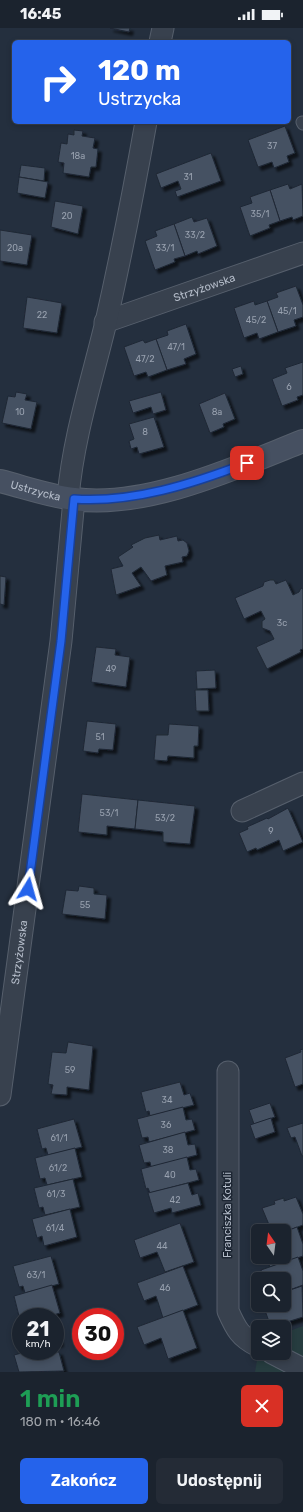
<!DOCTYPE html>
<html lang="pl">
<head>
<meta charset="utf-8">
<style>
  body { margin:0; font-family:Rubik,sans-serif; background:#242b36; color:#f1f3f6; height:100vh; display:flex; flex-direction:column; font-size:15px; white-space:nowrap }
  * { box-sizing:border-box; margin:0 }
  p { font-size:13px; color:#a0a4aa }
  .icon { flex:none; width:22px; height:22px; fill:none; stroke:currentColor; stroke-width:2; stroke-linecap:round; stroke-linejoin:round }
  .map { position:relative; height:1344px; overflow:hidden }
  .details { display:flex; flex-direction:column; background:#1b232e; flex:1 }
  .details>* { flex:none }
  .guide { position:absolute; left:12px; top:12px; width:279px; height:84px; border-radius:6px; box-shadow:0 2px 6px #0003,0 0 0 1px #39404a; background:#2563eb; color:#fff; overflow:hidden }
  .needle { width:26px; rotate:346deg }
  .tools { position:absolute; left:251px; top:1196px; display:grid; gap:8px }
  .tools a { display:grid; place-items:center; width:40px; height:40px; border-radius:6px; background:#1b232e; box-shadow:0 2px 6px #0003,0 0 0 1px #39404a; font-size:20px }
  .speed { position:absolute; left:12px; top:1280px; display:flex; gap:8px; font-size:20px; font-weight:700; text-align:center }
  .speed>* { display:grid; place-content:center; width:52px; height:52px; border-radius:50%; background:#1b232e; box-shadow:0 2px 6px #0003,0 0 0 1px #39404a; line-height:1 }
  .speed small { font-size:10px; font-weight:400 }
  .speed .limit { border:6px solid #d22; background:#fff; color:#111 }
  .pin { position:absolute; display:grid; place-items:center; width:34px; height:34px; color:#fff; margin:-17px; border-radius:8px; box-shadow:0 2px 6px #0006 }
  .me { position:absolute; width:44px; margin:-22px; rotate:8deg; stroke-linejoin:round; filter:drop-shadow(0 0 3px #0008) }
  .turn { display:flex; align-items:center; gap:14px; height:84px; padding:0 20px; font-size:18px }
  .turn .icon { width:52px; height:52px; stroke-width:2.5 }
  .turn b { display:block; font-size:28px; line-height:34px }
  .round { display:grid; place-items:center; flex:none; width:42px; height:42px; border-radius:6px; background:#242b36 }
  .overview { display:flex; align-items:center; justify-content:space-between; height:68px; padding:0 20px }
  h1 { font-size:24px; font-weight:600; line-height:30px; color:#1e9e55 }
  .primary-button { display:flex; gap:8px; margin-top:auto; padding:8px 20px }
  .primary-button a { flex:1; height:46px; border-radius:6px; background:#2563eb; color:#fff; font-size:16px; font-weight:600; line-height:46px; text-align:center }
  .primary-button a+a { background:#242b36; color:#f1f3f6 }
  .status { display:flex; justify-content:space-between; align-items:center; height:28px; padding:0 20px; background:#1b232e; direction:ltr }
  .status svg { height:11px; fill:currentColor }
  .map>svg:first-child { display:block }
  .green { fill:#263c3f }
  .building { fill:#455162; stroke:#1f2835; filter:url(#shadow) }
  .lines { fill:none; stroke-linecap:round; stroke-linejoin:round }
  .lane-casing { stroke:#565f6c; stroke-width:13 }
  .street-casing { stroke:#565f6c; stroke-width:23 }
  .secondary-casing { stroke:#565f6c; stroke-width:24 }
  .lane { stroke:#38414e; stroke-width:11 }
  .street { stroke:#38414e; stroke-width:21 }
  .secondary { stroke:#465061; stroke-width:22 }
  .route-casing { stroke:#184099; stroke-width:10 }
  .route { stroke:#2563eb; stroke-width:7 }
  .labels { text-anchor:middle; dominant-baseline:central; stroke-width:3; stroke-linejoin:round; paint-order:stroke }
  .number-label { font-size:9px; fill:#98a1af }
  .street-label { font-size:11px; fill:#b4bcc9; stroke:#1d2633 }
</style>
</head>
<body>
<div class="status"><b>16:45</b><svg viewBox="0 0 49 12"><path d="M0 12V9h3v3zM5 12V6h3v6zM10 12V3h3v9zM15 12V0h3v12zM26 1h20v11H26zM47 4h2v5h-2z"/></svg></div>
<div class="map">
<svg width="303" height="1344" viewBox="0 0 303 1344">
  <defs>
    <filter id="shadow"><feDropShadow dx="3.5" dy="3.5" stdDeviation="1" flood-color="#0009"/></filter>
  </defs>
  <rect width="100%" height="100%" fill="#242f3e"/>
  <g class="green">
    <polygon points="303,1298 303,1332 284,1322 284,1305"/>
    <polygon points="258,1327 291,1344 255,1344"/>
  </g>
  <g class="building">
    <polygon points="110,0 130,0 129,4"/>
    <polygon points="285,98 295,125 287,128 289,134 274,140 272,134 258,139 248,112"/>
    <polygon points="74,102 83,103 82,108 95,110 93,120 98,121 96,139 91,139 89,149 63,145 64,135 58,134 61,115 67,116 68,106 74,107"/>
    <polygon points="211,125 221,153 177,169 175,163 181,161 178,153 161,160 156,146"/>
    <polygon points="21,137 45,140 44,153 19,149"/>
    <polygon points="19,149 48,154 45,170 17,165"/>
    <polygon points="288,156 290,161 302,156 303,188 293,192 292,189 280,193 270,162"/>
    <polygon points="270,162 280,193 269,197 270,200 250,208 240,179 252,175 250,169"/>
    <polygon points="55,173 83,178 78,206 51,199"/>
    <polygon points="192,189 194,194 207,190 217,218 198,226 197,223 185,228 174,196"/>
    <polygon points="174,196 185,228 174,231 175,234 155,242 145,213 157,208 155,203"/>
    <polygon points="0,202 32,207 27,237 0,233"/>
    <polygon points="296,258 303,277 303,289 294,292 296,298 278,304 267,273 278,269 276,265"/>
    <polygon points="27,269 62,275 57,305 23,300"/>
    <polygon points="254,273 255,277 267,273 278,304 259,311 257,305 244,310 234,280"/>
    <polygon points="186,296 196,326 184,331 186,336 167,342 156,311 168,307 167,303"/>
    <polygon points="156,311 167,342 148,349 146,344 134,348 124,319 143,312 145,315"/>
    <polygon points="303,334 303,367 297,369 298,372 282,378 272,351 287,345 285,340"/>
    <polygon points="241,338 243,346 235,349 232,341"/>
    <polygon points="16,364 27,366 25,372 37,374 31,401 2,395 8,368 15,369"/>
    <polygon points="161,364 166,382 153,386 151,379 133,385 129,373"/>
    <polygon points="225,365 235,391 223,396 224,399 210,405 199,376"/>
    <polygon points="154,389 164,419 139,426 137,419 131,421 129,413 134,411 129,396"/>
    <polygon points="159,507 160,512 177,508 178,513 183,512 187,515 189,523 187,528 182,529 183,534 165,538 167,547 151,553 141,539 132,545 141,558 116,567 111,541 123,538 118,529 133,519 131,517 145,510"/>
    <polygon points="0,548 6,549 4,577 0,576"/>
    <polygon points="270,552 274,552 276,556 286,552 293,567 299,564 301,560 303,561 303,621 300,622 301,624 267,641 256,619 274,611 270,603 262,600 262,593 265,591 261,583 244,591 235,570 263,558 264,554"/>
    <polygon points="96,619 116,621 115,627 130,629 126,659 91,654"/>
    <polygon points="215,642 216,660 197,661 196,643"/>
    <polygon points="195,662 208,662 209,683 196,683"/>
    <polygon points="87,693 116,696 113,722 99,721 98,725 83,723"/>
    <polygon points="169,696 199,698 198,718 194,718 194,730 168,728 167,733 154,732 156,707 168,707"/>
    <polygon points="82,766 138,772 135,801 107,798 107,807 78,804"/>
    <polygon points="138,772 195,778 190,816 163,814 163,804 135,801"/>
    <polygon points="288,780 303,814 283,823 279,812 257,822 256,820 247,824 239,805 248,801 247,799 267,790 268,791"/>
    <polygon points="79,858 94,860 94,866 107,867 105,891 62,886 66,862 78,863"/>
    <polygon points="68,1014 93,1018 89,1062 67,1059 67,1067 51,1066 53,1057 48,1056 52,1024 66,1025"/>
    <polygon points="303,1021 303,1056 295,1059 285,1030 301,1024 300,1022"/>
    <polygon points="180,1054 184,1067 190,1065 194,1077 150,1088 149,1083 146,1084 141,1064"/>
    <polygon points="270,1075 275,1089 254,1096 249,1082"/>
    <polygon points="183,1079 186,1092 192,1091 195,1102 149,1114 148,1109 142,1110 137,1091"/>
    <polygon points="271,1090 275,1104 255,1111 250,1097"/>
    <polygon points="74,1091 82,1119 48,1127 46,1120 42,1121 37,1101"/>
    <polygon points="303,1095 303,1128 302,1128 295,1109 291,1110 287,1100"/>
    <polygon points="185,1104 188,1117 195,1116 197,1127 151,1139 150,1134 144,1135 139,1117"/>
    <polygon points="75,1120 82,1149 47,1157 45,1150 40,1151 35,1130"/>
    <polygon points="187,1129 190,1142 196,1141 199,1152 150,1165 148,1160 146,1161 141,1141"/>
    <polygon points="73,1151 80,1179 45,1187 43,1179 39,1180 34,1160"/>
    <polygon points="188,1155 192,1167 198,1165 201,1177 172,1185 171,1180 154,1185 148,1165"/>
    <polygon points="296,1169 303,1186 303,1197 284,1204 267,1203 266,1200 270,1199 262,1180 275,1176 274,1173 284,1170 284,1173"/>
    <polygon points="70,1181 77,1209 44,1218 42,1208 37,1210 32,1191"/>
    <polygon points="180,1195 194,1234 165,1244 157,1224 140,1230 134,1212"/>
    <polygon points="297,1199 303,1216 303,1228 270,1239 266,1229 284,1229 284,1204"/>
    <polygon points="51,1228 59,1256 25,1265 23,1258 19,1259 13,1238"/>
    <polygon points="298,1229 303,1243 303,1257 284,1264 284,1251 264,1251 261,1242"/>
    <polygon points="183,1238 198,1277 163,1290 156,1268 144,1273 137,1255"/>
    <polygon points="52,1257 60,1285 46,1289 19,1288 14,1268"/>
    <polygon points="302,1258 303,1289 271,1299 263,1277 284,1277 284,1264"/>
    <polygon points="183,1282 197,1320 168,1331 161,1310 144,1317 137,1299"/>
    <polygon points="21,1296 21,1305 16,1306 14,1298"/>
    <polygon points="55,1297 60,1315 55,1316"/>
    <polygon points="29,1323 59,1324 64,1343 19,1344 14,1327"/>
  </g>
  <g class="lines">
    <defs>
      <polyline id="lane" points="302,94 303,96"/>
      <g id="street">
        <polyline points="160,14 163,0"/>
        <path id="s1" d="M105,294L303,225"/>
        <path d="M68,470C73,410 92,352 106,294C121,228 134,161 146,94"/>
        <polyline points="242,783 303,755"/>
        <path d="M228,1044V1283C236,1301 240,1309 258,1318"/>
        <path id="s2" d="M0,1067L61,613L74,471"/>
        <polyline points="272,1325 303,1341"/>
      </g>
      <g id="secondary">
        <path id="s3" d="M0,453C24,459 49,468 74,471C147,481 237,439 303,413"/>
      </g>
    </defs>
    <use href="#lane" class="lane-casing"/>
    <use href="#street" class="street-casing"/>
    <use href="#secondary" class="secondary-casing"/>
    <use href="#lane" class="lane"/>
    <use href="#street" class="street"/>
    <use href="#secondary" class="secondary"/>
  </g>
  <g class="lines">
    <defs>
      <path id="route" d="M28,861L61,613L74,471C133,475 192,456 247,435"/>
    </defs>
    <use href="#route" class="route-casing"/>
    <use href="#route" class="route"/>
  </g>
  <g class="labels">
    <g class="number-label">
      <text x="272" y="118">37</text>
      <text x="78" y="128">18a</text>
      <text x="188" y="149">31</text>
      <text x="260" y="186">35/1</text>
      <text x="67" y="188">20</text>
      <text x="195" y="207">33/2</text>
      <text x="15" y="220">20a</text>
      <text x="165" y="220">33/1</text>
      <text x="287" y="283">45/1</text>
      <text x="42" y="287">22</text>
      <text x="256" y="292">45/2</text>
      <text x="176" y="319">47/1</text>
      <text x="145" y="331">47/2</text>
      <text x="289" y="359">6</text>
      <text x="20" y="384">10</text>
      <text x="217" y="384">8a</text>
      <text x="145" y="404">8</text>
      <text x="282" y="595">3c</text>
      <text x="111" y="641">49</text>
      <text x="100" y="709">51</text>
      <text x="109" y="785">53/1</text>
      <text x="165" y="790">53/2</text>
      <text x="271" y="803">9</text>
      <text x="85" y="877">55</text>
      <text x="70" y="1042">59</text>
      <text x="167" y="1072">34</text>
      <text x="166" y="1097">36</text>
      <text x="59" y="1110">61/1</text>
      <text x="168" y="1122">38</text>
      <text x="58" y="1140">61/2</text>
      <text x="170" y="1147">40</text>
      <text x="56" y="1166">61/3</text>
      <text x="175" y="1172">42</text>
      <text x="55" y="1200">61/4</text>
      <text x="162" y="1218">44</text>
      <text x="36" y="1247">63/1</text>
      <text x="165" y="1260">46</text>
    </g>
    <g class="street-label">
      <text stroke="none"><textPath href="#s1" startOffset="105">Strzyżowska</textPath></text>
      <text stroke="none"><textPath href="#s3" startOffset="37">Ustrzycka</textPath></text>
      <text stroke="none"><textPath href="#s2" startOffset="144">Strzyżowska</textPath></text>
      <text transform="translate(227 1187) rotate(-90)">Franciszka Kotuli</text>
    </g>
  </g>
</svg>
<div class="tools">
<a><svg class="needle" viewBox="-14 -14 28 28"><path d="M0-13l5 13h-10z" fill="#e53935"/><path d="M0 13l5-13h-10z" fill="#a0a4aa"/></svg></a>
<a><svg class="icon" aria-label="search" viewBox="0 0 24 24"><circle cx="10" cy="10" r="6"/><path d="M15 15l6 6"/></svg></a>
<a><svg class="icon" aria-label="layers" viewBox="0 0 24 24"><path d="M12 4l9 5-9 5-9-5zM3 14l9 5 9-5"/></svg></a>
</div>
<div class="speed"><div>21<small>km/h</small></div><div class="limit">30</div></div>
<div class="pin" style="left:247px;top:435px;background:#d93025"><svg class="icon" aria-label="arrive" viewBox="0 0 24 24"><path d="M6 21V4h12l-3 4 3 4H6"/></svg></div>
<svg class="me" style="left:28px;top:861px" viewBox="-20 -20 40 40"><path d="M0-17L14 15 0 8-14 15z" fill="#2563eb" stroke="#fff" stroke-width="4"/></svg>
<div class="guide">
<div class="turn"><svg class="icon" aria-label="right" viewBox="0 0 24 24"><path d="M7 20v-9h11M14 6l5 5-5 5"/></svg><div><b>120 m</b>Ustrzycka</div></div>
</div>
</div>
<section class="details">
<div class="overview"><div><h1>1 min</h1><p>180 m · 16:46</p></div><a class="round" style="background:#d93025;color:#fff"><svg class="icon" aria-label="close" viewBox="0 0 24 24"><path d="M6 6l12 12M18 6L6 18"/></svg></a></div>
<div class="primary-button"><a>Zakończ</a><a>Udostępnij</a></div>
</section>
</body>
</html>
